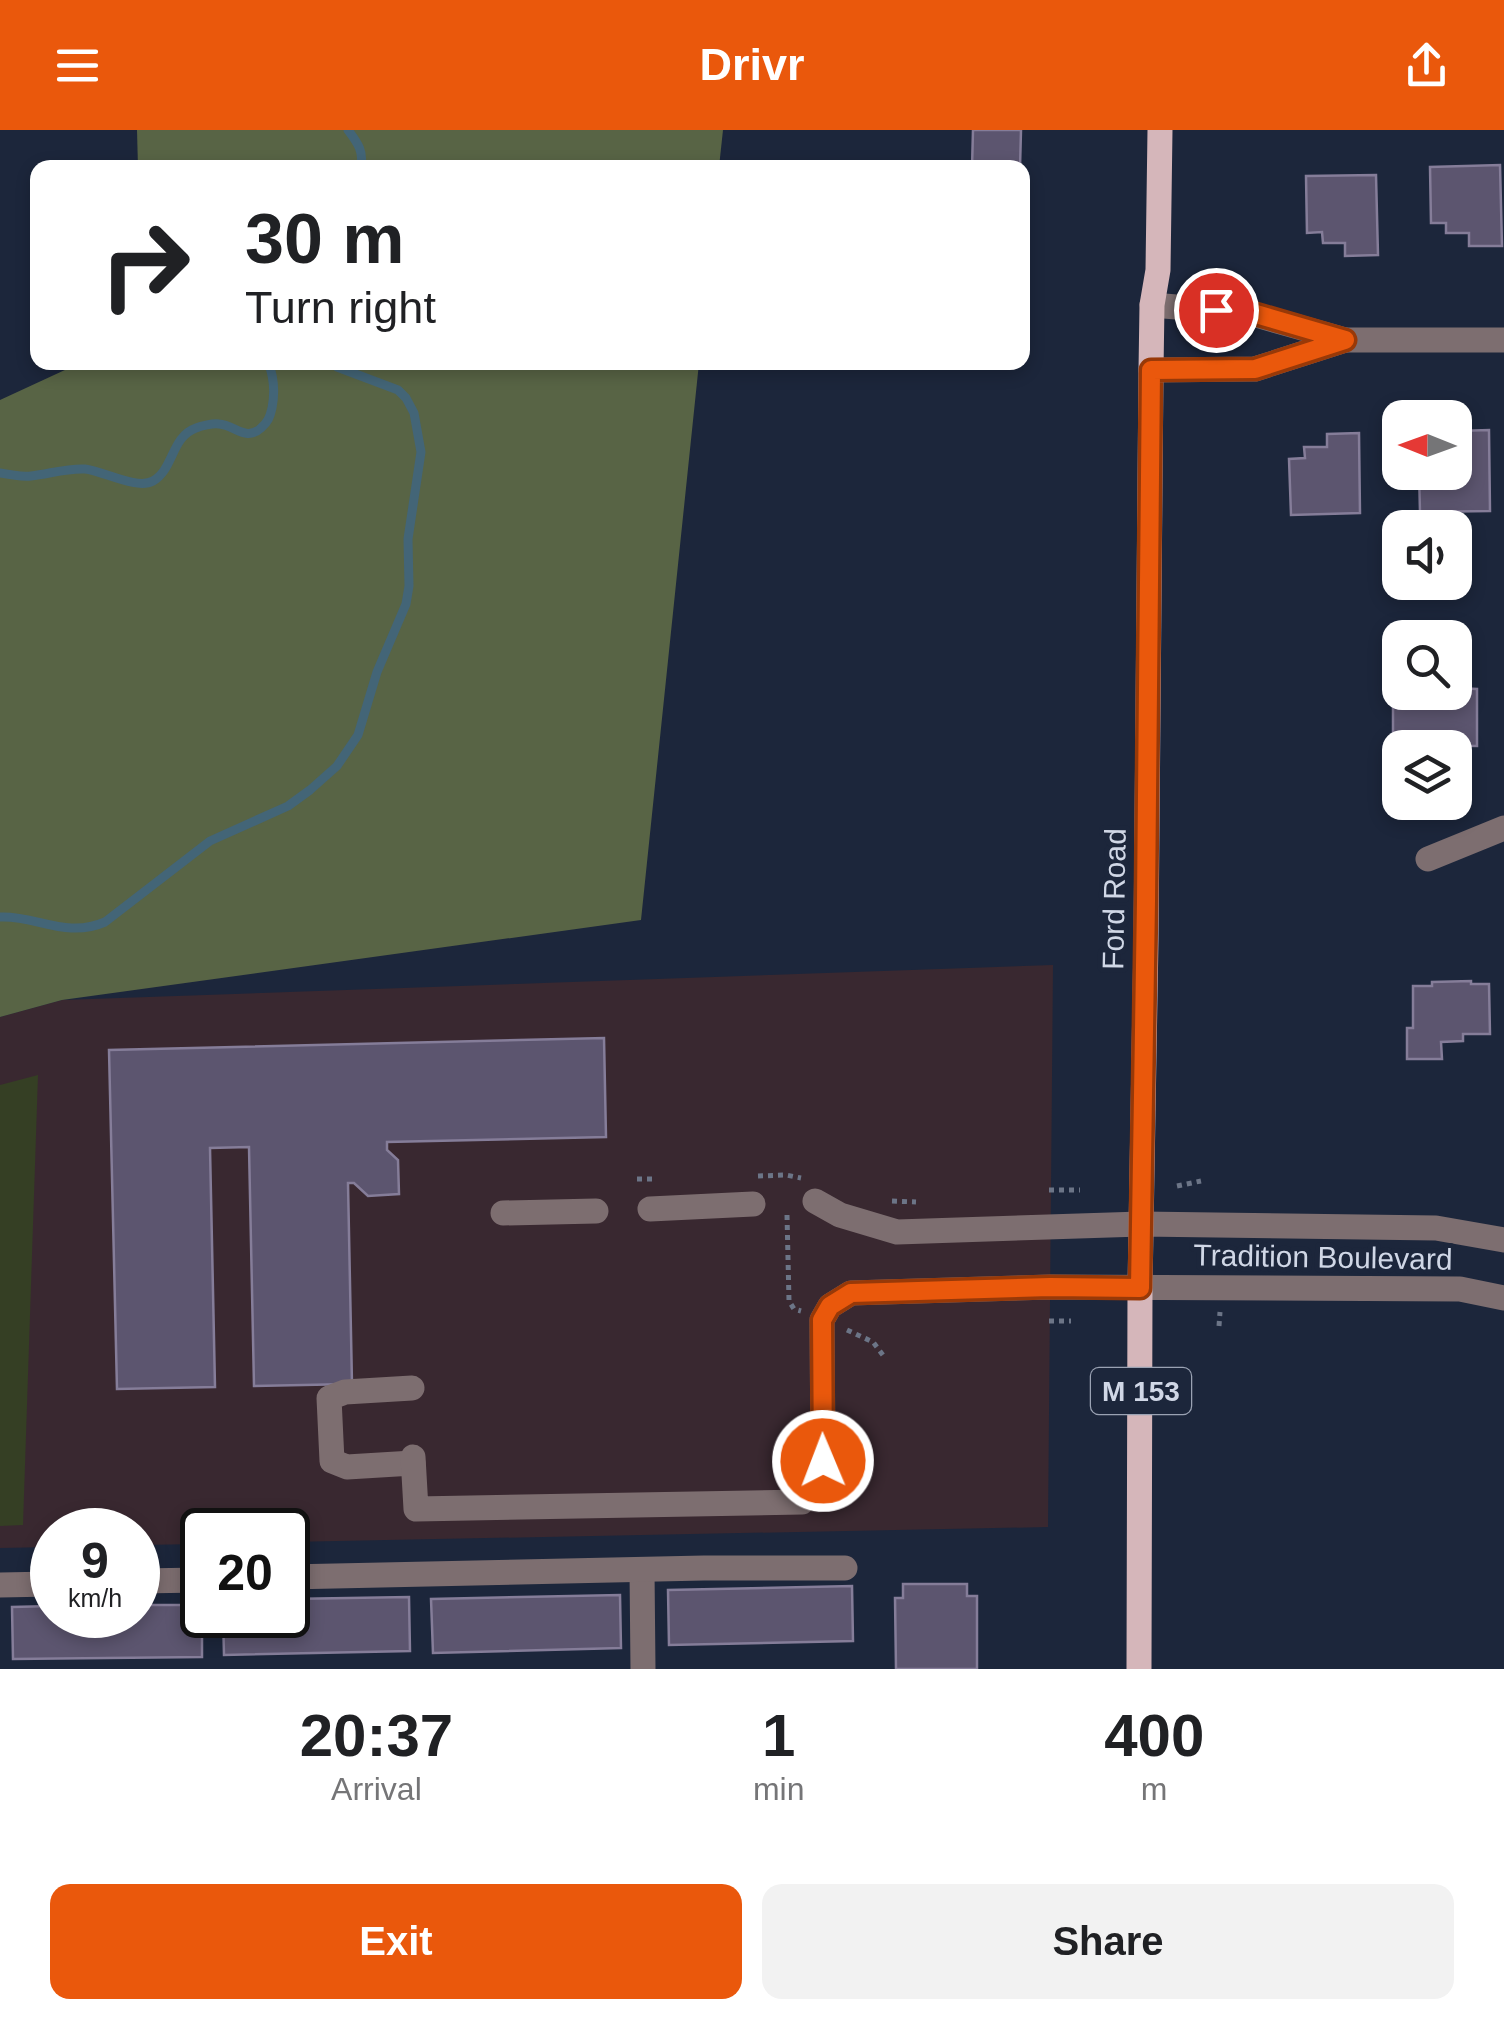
<!DOCTYPE html>
<html lang="en">
<head>
<meta charset="utf-8">
<style>
  body { margin:0; font-family:Arial,sans-serif; background:#f2f2f2; color:#202124; height:100vh; display:flex; flex-direction:column; font-size:38px; white-space:nowrap }
  * { box-sizing:border-box; margin:0 }
  p { font-size:32px; color:#757577 }
  .icon { flex:none; width:55px; height:55px; fill:none; stroke:currentColor; stroke-width:2; stroke-linecap:round; stroke-linejoin:round }
  .map { position:relative; height:1539px; overflow:hidden }
  .drawer { display:flex; flex-direction:column; background:#fff; flex:1 }
  .drawer>* { flex:none }
  .top-card { position:absolute; left:30px; top:30px; width:1000px; height:210px; border-radius:20px; box-shadow:0 5px 15px #0003; background:#fff; color:#202124; overflow:hidden }
  .needle { width:65px; rotate:271deg }
  .tools { position:absolute; left:1382px; top:270px; display:grid; gap:20px }
  .tools a { display:grid; place-items:center; width:90px; height:90px; border-radius:20px; background:#fff; box-shadow:0 5px 15px #0003; font-size:50px }
  .speed { position:absolute; left:30px; top:1378px; display:flex; gap:20px; font-size:50px; font-weight:700; text-align:center }
  .speed>* { display:grid; place-content:center; width:130px; height:130px; border-radius:50%; background:#fff; box-shadow:0 5px 15px #0003; line-height:1 }
  .speed small { font-size:25px; font-weight:400 }
  .speed .limit { border:5px solid #111; border-radius:15px; background:#fff; color:#111 }
  .pin { position:absolute; display:grid; place-items:center; width:85px; height:85px; color:#fff; margin:-42px; border:5px solid #fff; border-radius:50%; box-shadow:0 2px 10px #0007 }
  .me { position:absolute; width:110px; margin:-55px; rotate:359deg; stroke-linejoin:round; filter:drop-shadow(0 0 8px #0008) }
  .turn { display:flex; align-items:center; gap:35px; height:210px; padding:0 50px; font-size:45px }
  .turn .icon { width:130px; height:130px; stroke-width:2.5 }
  .turn b { display:block; font-size:70px; line-height:85px }
  .eta { display:flex; justify-content:space-evenly; align-items:center; height:170px; text-align:center }
  .eta b { font-size:60px; font-weight:800; line-height:70px }
  .cta { display:flex; gap:20px; margin-top:auto; padding:20px 50px }
  .cta a { flex:1; height:115px; border-radius:20px; background:#ea580c; color:#fff; font-size:40px; font-weight:800; line-height:115px; text-align:center }
  .cta a+a { background:#f2f2f2; color:#202124 }
  header { display:flex; justify-content:space-between; align-items:center; height:130px; padding:0 50px; background:#ea580c; color:#fff; font-size:45px; font-weight:800 }
  .map>svg:first-child { display:block }
  .education { fill:#392830 }
  .green { fill:#353f24 }
  .forest { fill:#586445 }
  .lines { fill:none; stroke-linecap:round; stroke-linejoin:round }
  .stream { stroke:#436577; stroke-width:9 }
  .building { fill:#5c556f; stroke:#857d99; stroke-width:2.5 }
  .path { stroke:#6c7587; stroke-width:5; stroke-dasharray:5 5; stroke-linecap:butt }
  .minor { stroke:#7d6e70; stroke-width:25 }
  .major { stroke:#d5b6ba; stroke-width:25 }
  .route-casing { stroke:#983908; stroke-width:25 }
  .route { stroke:#ea580c; stroke-width:18 }
  .labels { text-anchor:middle; dominant-baseline:central; stroke-width:10; stroke-linejoin:round; paint-order:stroke }
  .shield { fill:#1c263b; stroke:#9aa2b3; stroke-width:2.5 }
  .shield-label { font-size:28px; font-weight:bold; fill:#d0d7e6 }
  .street-label { font-size:30px; fill:#d0d7e6; stroke:#1c263b }
</style>
</head>
<body>
<header><svg class="icon" aria-label="menu" viewBox="0 0 24 24"><path d="M4 6h16M4 12h16M4 18h16"/></svg>Drivr<svg class="icon" aria-label="share" viewBox="0 0 24 24"><path d="M12 15V3M7 8l5-5 5 5M5 13v7h14v-7"/></svg></header>
<div class="map">
<svg width="1504" height="1539" viewBox="0 0 1504 1539">
  <rect width="100%" height="100%" fill="#1c263b"/>
  <polygon class="education" points="1053,835 1048,1397 288,1412 288,1400 202,1400 202,1414 138,1415 138,1400 52,1400 52,1417 0,1418 0,887 62,870"/>
  <polygon class="green" points="38,945 23,1395 0,1396 0,955"/>
  <g class="forest">
    <polygon points="137,0 723,0 719,37 138,38"/>
    <polygon points="80,233 699,233 641,790 62,870 0,887 0,270"/>
  </g>
  <g class="lines">
    <g class="stream">
      <path d="M348,0C357,12 365,22 360,38"/>
      <path d="M0,343C10,345 21,347 31,346C49,344 67,338 85,339C103,341 137,360 153,351C174,339 171,307 196,298C201,296 213,293 219,294C235,295 246,312 261,298C268,292 270,287 272,278C275,263 274,247 268,232"/>
      <path d="M0,787C36,785 66,809 105,792L210,711L288,676L310,660L337,636L358,605L377,542L406,474L409,456L408,409L421,322L414,283L406,268L398,260L337,237L335,232"/>
    </g>
  </g>
  <g class="building">
    <polygon points="973,0 1021,0 1020,38 972,38"/>
    <polygon points="1500,35 1502,116 1469,116 1469,103 1446,103 1446,93 1431,93 1430,37"/>
    <polygon points="1376,45 1378,125 1345,126 1345,113 1323,113 1322,102 1307,103 1306,46"/>
    <polygon points="1489,300 1490,381 1420,382 1419,342 1455,342 1457,301"/>
    <polygon points="1359,303 1360,383 1291,385 1289,329 1305,328 1304,317 1327,317 1327,304"/>
    <polygon points="1455,558 1477,559 1477,616 1393,615 1393,567 1423,567 1423,562 1455,562"/>
    <polygon points="1471,851 1471,854 1489,854 1490,904 1463,904 1463,911 1441,912 1442,929 1407,929 1407,898 1413,898 1413,856 1432,856 1432,852"/>
    <polygon points="604,908 606,1007 387,1012 387,1020 398,1030 399,1064 368,1066 354,1053 348,1053 352,1254 254,1256 249,1017 210,1018 215,1257 117,1259 109,920"/>
    <polygon points="903,1454 967,1454 967,1466 977,1466 977,1539 896,1539 895,1468 903,1468"/>
    <polygon points="852,1456 853,1511 669,1515 668,1460"/>
    <polygon points="620,1465 621,1518 433,1523 431,1469"/>
    <polygon points="409,1467 410,1521 224,1525 223,1485 288,1485 288,1469"/>
    <polygon points="138,1475 202,1475 202,1527 13,1529 12,1477 52,1476 52,1485 138,1485"/>
  </g>
  <g class="lines">
    <g class="path">
      <polyline points="758,1046 786,1045 801,1048"/>
      <polyline points="637,1049 652,1049"/>
      <polyline points="1177,1056 1201,1051"/>
      <polyline points="1049,1060 1080,1060"/>
      <polyline points="892,1071 916,1072"/>
      <polyline points="787,1085 789,1171 794,1179 801,1181"/>
      <polyline points="1049,1191 1071,1191"/>
      <polyline points="1219,1196 1220,1182"/>
      <polyline points="847,1200 873,1212 885,1228"/>
    </g>
    <g class="minor">
      <polyline points="1345,210 1504,210"/>
      <polyline points="1151,240 1255,239 1345,210 1249,183 1152,175"/>
      <polyline points="1428,729 1504,698"/>
      <polyline points="815,1071 840,1085 897,1102 1141,1094 1436,1098 1504,1110"/>
      <polyline points="650,1079 753,1074"/>
      <polyline points="503,1083 596,1081"/>
      <polyline points="412,1258 345,1262 329,1268 332,1331 347,1337 413,1333"/>
      <polyline points="413,1327 416,1379 802,1372 814,1358 823,1331 822,1190 830,1176 851,1163 1050,1157 1460,1159 1504,1168"/>
      <polyline points="642,1440 643,1539"/>
      <polyline points="288,1447 704,1438 845,1438"/>
      <polyline points="138,1451 202,1450"/>
      <polyline points="0,1455 52,1454"/>
    </g>
    <polyline class="major" points="1139,1539 1140,1158 1146,809 1151,240 1152,175 1158,140 1160,0"/>
  </g>
  <g class="lines">
    <defs>
      <polyline id="route" points="823,1331 822,1190 830,1176 851,1163 1050,1157 1140,1158 1146,771 1151,240 1255,239 1345,210 1249,182 1216,180"/>
    </defs>
    <use href="#route" class="route-casing"/>
    <use href="#route" class="route"/>
  </g>
  <g class="labels">
    <rect class="shield" x="1091" y="1238" width="100" height="46" rx="8"/>
    <g class="shield-label">
      <text x="1141" y="1261">M 153</text>
    </g>
    <g class="street-label">
      <text transform="translate(1114 769) rotate(-89)">Ford Road</text>
      <text transform="translate(1323 1127) rotate(1)">Tradition Boulevard</text>
    </g>
  </g>
</svg>
<div class="tools">
<a><svg class="needle" viewBox="-14 -14 28 28"><path d="M0-13l5 13h-10z" fill="#e53935"/><path d="M0 13l5-13h-10z" fill="#757577"/></svg></a>
<a><svg class="icon" aria-label="sound" viewBox="0 0 24 24"><path d="M4 9h4l5-4v14l-5-4H4zM17 9q2 3 0 6"/></svg></a>
<a><svg class="icon" aria-label="search" viewBox="0 0 24 24"><circle cx="10" cy="10" r="6"/><path d="M15 15l6 6"/></svg></a>
<a><svg class="icon" aria-label="layers" viewBox="0 0 24 24"><path d="M12 4l9 5-9 5-9-5zM3 14l9 5 9-5"/></svg></a>
</div>
<div class="speed"><div>9<small>km/h</small></div><div class="limit">20</div></div>
<div class="pin" style="left:1216px;top:180px;background:#d93025"><svg class="icon" aria-label="arrive" viewBox="0 0 24 24"><path d="M6 21V4h12l-3 4 3 4H6"/></svg></div>
<svg class="me" style="left:823px;top:1331px" viewBox="-20 -20 40 40"><circle r="17" fill="#ea580c" stroke="#fff" stroke-width="3"/><path d="M0-11L8 9 0 5-8 9z" fill="#fff"/></svg>
<div class="top-card">
<div class="turn"><svg class="icon" aria-label="right" viewBox="0 0 24 24"><path d="M7 20v-9h11M14 6l5 5-5 5"/></svg><div><b>30 m</b>Turn right</div></div>
</div>
</div>
<section class="drawer">
<div class="eta">
<div><b>20:37</b><p>Arrival</p></div>
<div><b>1</b><p>min</p></div>
<div><b>400</b><p>m</p></div>
</div>
<div class="cta"><a>Exit</a><a>Share</a></div>
</section>
</body>
</html>
